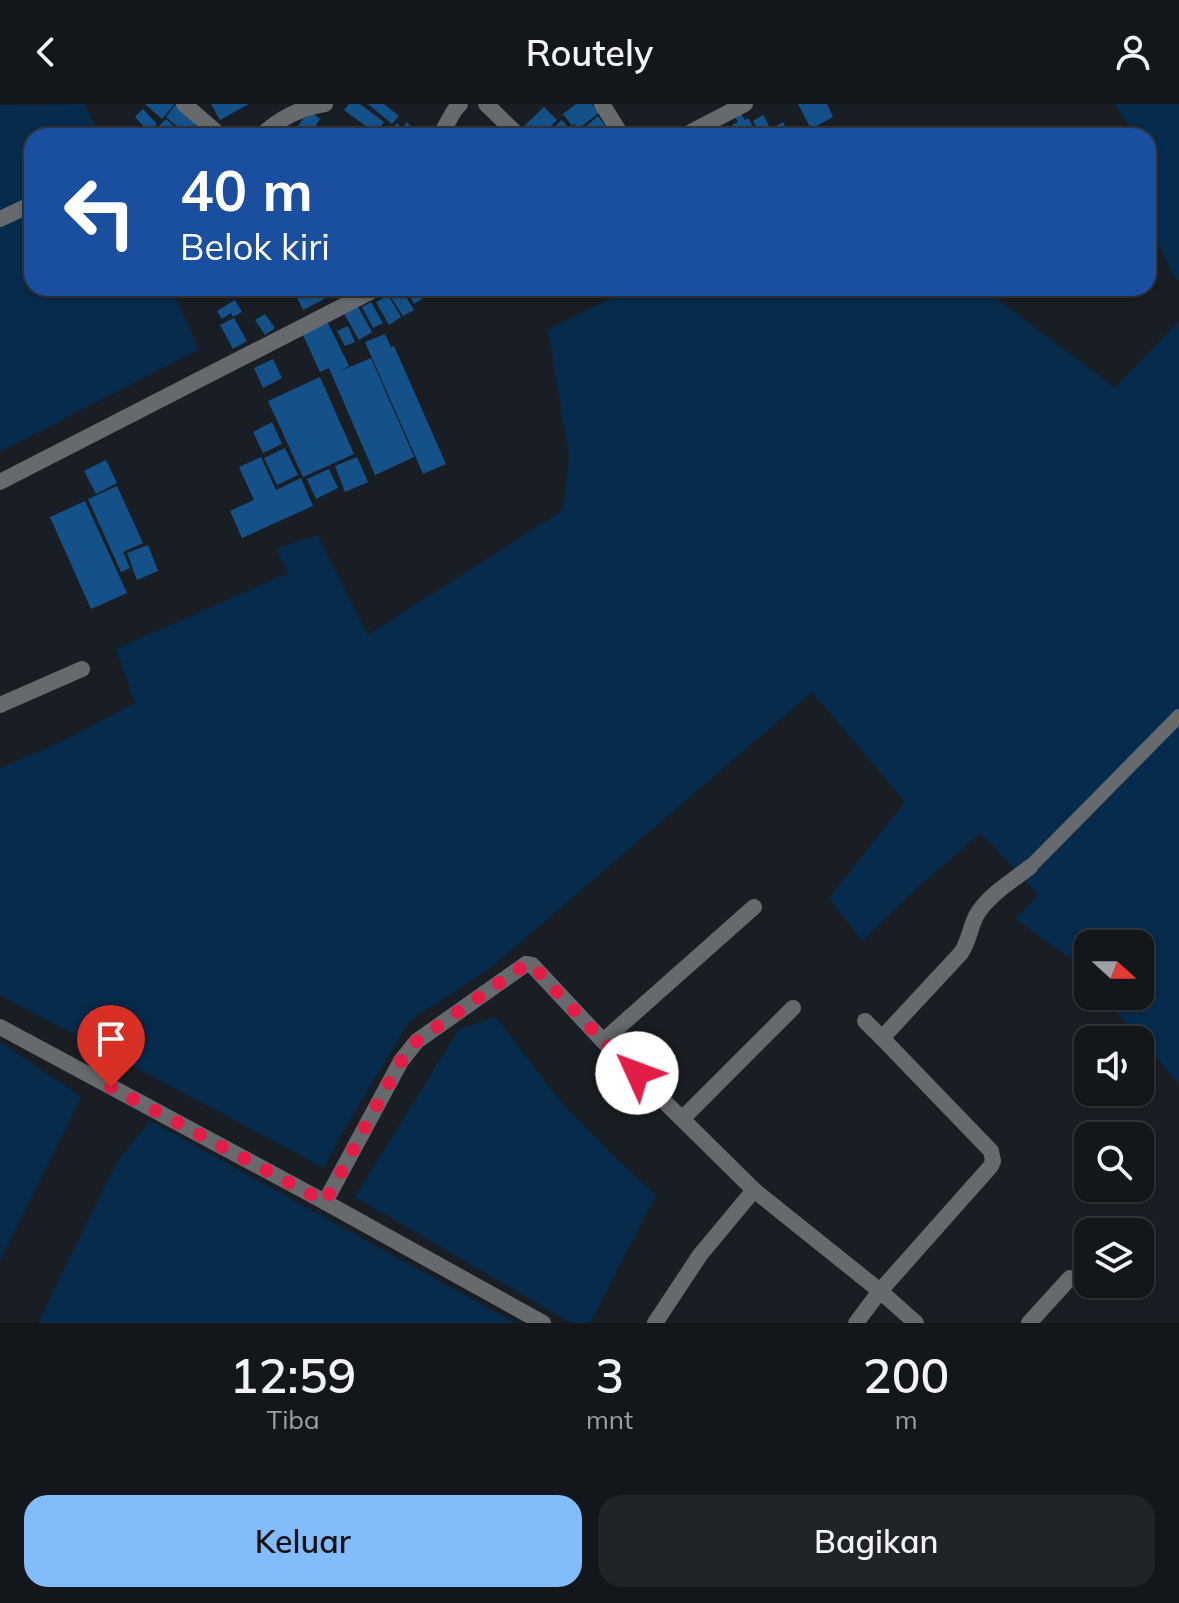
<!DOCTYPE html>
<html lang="id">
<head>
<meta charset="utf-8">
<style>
  body { margin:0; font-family:Mulish,sans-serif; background:#202328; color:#f1f3f6; height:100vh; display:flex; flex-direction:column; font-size:30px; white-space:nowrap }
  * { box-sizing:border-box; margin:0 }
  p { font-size:26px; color:#9d9fa3 }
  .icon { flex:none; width:44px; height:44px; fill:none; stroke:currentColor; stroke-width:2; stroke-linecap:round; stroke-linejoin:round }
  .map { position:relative; height:1219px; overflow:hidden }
  .drawer { display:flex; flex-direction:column; background:#13161b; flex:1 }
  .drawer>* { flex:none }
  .banner { position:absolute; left:24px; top:24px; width:1132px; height:168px; border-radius:24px; box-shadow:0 2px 6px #0004,0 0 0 2px #32353a; background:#1a4fa0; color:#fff; overflow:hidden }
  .needle { width:52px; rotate:111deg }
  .fabs { position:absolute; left:1074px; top:826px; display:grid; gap:16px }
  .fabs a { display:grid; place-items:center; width:80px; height:80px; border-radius:16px; background:#13161b; box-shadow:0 2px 6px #0004,0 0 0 2px #32353a; font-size:40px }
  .pin { position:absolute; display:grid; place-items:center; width:68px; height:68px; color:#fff; margin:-82px -34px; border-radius:50% 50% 50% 0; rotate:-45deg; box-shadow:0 0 8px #0007 }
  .pin .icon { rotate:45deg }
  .me { position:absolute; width:88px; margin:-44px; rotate:313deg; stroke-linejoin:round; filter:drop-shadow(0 0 6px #0008) }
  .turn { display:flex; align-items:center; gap:28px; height:168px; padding:0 24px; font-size:36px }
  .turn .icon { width:104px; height:104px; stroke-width:2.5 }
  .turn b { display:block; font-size:56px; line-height:68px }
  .eta { display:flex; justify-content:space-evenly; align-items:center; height:136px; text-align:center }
  .eta b { font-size:48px; font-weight:600; line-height:56px }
  .button { display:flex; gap:16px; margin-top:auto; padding:16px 24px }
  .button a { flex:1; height:92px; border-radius:24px; background:#82bcfa; color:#111; font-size:32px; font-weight:600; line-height:92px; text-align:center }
  .button a+a { background:#202328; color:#f1f3f6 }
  header { display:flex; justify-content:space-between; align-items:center; height:104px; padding:0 24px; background:#13161b; font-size:36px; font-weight:600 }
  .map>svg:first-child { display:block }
  .green { fill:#062b4c }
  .building { fill:#145189 }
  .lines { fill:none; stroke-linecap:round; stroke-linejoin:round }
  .service { stroke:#676a6d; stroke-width:14 }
  .minor { stroke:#676a6d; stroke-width:16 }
  .route { stroke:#e11d48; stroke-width:14; stroke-dasharray:0 25.2 }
</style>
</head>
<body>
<header><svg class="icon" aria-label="back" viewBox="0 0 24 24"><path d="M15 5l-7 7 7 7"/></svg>Routely<svg class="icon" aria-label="person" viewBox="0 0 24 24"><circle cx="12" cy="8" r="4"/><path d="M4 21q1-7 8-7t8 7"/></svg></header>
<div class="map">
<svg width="1179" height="1219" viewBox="0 0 1179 1219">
  <rect width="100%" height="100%" fill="#191e24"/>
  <g class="green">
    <polygon points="85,0 100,32 32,32 32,184 171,184 199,245 0,348 0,1"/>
    <polygon points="1114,0 1179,0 1179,177 1173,171 1148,116 1148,32 1137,32"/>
    <polygon points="632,184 982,184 1115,284 1179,217 1179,980 1103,892 1140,892 1140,840 1088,840 1088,875 1070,854 1015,815 1039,791 980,729 915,786 862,837 829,794 905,698 812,588 489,865 409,917 341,1031 324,1064 0,891 0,664 61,638 135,599 116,545 288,469 276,445 317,431 368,531 563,406 569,352 548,226"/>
    <polygon points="496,913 563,1001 614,1053 656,1091 590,1219 571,1219 355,1093 459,925"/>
    <polygon points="0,938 81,993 0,1157"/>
    <polygon points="150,1017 515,1219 38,1219 116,1059"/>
  </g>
  <g class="building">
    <polygon points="145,0 173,0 174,1 162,15"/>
    <polygon points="176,0 198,18 187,31 166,13"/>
    <polygon points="211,0 249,0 220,16"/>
    <polygon points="349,0 360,0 384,18 375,29 344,6"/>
    <polygon points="368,0 384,0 399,12 392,20"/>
    <polygon points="576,0 592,0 599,9 578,25 574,20 572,22 563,10"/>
    <polygon points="798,0 827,0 833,13 811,25"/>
    <polygon points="544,3 557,16 541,32 537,32 534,29 531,32 526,32 520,26"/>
    <polygon points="143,5 157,20 149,28 135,13"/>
    <polygon points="309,6 320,15 316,21 333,32 300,32 302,28 296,25"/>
    <polygon points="741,10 745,16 748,14 759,32 739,32 732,21 738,18 735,13"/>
    <polygon points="763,11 771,25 783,18 791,32 762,32 753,17"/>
    <polygon points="598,12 613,32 584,32 580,27"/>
    <polygon points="166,15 184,32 163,32 156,25"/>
    <polygon points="562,16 572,28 567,32 543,32"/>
    <polygon points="407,18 413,24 405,32 394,32 397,29 392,24 397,19 402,24"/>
    <polygon points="300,184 326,184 330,192 303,206 294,187"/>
    <polygon points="396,184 401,184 414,206 403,212 388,189"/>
    <polygon points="404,184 420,184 425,193 414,200"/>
    <polygon points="388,191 401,213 389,221 376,198"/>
    <polygon points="235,196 242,208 233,213 231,209 222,215 217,207"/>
    <polygon points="371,198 383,219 373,224 362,203"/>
    <polygon points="356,199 372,228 359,236 342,206"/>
    <polygon points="265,210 275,224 265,231 255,216"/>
    <polygon points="234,214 247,237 233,245 220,221"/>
    <polygon points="327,217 349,262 338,268 371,254 414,353 375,371 329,264 320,268 302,229"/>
    <polygon points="348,222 355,238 345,242 337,227"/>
    <polygon points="385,230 391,243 394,242 446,360 423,370 365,238"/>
    <polygon points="273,255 282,274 263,284 254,264"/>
    <polygon points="320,273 354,350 303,373 268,297"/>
    <polygon points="272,318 282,340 263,349 253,328"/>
    <polygon points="285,344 298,371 277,381 264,354"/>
    <polygon points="261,353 276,386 301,374 313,402 242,434 230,407 254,396 239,363"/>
    <polygon points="357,353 368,378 345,388 335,362"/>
    <polygon points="106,356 117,379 96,390 84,367"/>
    <polygon points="329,365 338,384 316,395 307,375"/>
    <polygon points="117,382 143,439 123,448 130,464 121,468 88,395"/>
    <polygon points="85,397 127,489 91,505 50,413"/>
    <polygon points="148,441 158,467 137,476 127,449"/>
  </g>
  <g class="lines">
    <polyline class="service" points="1030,763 1179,612"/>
    <g class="minor">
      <polyline points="184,0 221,32"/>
      <polyline points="486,0 519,32"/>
      <polyline points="602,0 622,32"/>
      <path d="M261,32C278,15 302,3 325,0"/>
      <polyline points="440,32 454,7 460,0"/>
      <polyline points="683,32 745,0"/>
      <polyline points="0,115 32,100"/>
      <polyline points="0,378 378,184"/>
      <polyline points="0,601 82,565"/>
      <polyline points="754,803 603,937 754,1086 880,1187 916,1219"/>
      <polyline points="865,917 882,934"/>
      <polyline points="0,923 325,1098 543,1219"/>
      <polyline points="682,1015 793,904"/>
      <polyline points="325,1098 401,957 417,937 526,860 532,861 603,937"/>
      <polyline points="655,1219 700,1151 754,1086"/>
      <path d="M856,1219L880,1187L991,1062L993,1057L991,1047L882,934L961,849C969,837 970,824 976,812C987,792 1012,777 1030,763"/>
      <polyline points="1029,1219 1070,1174"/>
    </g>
  </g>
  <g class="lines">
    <polyline class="route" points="111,983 325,1098 401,957 417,937 526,860 532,861 603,937 637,969"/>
  </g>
</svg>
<div class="fabs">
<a><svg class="needle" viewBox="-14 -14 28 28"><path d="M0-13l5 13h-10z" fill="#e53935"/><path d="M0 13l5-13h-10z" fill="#9d9fa3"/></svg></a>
<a><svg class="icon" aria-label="sound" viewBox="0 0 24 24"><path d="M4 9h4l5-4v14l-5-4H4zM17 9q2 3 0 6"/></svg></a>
<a><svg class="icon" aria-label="search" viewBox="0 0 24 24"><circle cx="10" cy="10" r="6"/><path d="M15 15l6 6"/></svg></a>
<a><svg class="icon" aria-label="layers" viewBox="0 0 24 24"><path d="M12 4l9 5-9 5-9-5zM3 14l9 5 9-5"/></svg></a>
</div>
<div class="pin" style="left:111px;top:983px;background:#d93025"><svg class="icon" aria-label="arrive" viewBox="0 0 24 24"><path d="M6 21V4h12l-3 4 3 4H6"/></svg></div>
<svg class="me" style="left:637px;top:969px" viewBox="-20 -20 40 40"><circle r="19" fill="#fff"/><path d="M0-13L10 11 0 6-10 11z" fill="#e11d48"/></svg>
<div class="banner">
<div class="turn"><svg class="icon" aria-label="left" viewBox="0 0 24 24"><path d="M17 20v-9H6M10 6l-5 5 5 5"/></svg><div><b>40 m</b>Belok kiri</div></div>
</div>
</div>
<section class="drawer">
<div class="eta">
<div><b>12:59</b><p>Tiba</p></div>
<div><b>3</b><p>mnt</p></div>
<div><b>200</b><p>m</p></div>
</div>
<div class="button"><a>Keluar</a><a>Bagikan</a></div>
</section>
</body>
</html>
